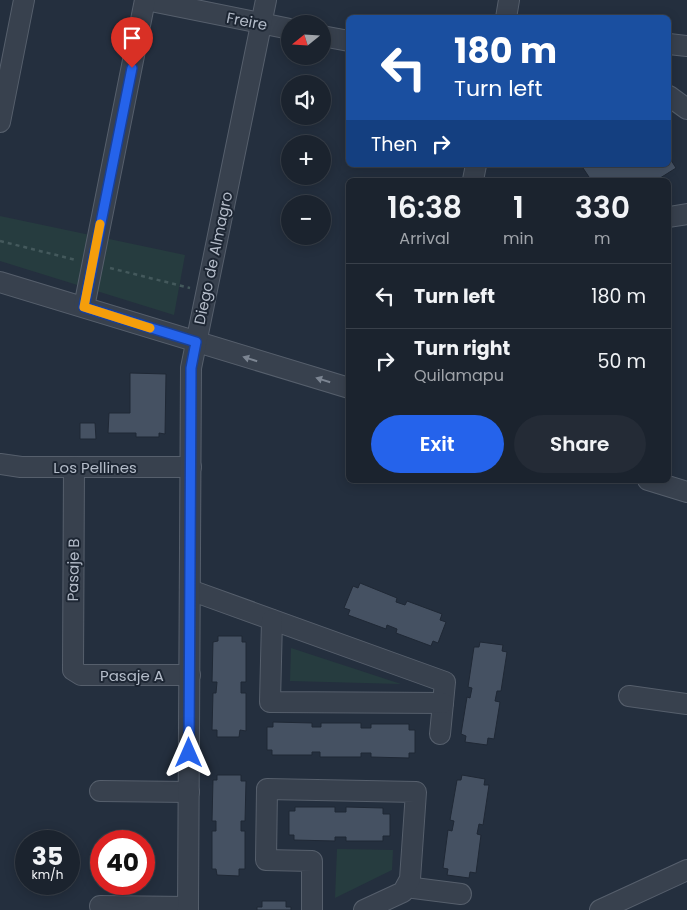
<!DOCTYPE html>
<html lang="en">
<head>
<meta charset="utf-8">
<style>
  body { margin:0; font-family:Poppins,sans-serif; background:#242b36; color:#f1f3f6; height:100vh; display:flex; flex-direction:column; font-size:19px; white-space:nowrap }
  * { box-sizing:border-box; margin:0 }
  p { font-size:16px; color:#a0a4aa }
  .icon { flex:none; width:28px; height:28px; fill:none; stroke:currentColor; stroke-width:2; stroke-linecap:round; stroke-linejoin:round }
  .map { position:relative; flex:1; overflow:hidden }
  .drawer { position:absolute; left:346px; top:178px; width:325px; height:305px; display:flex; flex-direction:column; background:#1b232e; border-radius:8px; box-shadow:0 2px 12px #0003,0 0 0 1px #39404a }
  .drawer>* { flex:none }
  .guide { position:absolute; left:346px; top:15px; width:325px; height:152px; border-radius:8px; box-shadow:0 2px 12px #0003,0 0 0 1px #39404a; background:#1a4fa0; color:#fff; overflow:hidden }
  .needle { width:32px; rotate:252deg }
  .buttons { position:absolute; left:281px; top:15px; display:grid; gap:10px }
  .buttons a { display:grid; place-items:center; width:50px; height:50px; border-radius:50%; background:#1b232e; box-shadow:0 2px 12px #0003,0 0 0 1px #39404a; font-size:25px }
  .speed { position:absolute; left:15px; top:830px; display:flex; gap:10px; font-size:25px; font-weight:700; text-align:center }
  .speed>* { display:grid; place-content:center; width:65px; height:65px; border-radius:50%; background:#1b232e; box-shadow:0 2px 12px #0003,0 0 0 1px #39404a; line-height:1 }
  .speed small { font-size:12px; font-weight:400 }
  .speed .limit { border:8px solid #d22; background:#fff; color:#111 }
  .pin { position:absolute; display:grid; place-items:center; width:42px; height:42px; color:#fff; margin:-51px -21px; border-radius:50% 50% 50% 0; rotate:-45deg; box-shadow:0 0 5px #0007 }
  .pin .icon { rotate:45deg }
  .me { position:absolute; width:55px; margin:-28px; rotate:0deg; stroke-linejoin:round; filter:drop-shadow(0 0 4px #0008) }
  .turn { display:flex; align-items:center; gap:18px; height:105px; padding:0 25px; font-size:22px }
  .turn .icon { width:65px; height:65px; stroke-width:2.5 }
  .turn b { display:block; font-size:35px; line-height:42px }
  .then { display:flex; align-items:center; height:48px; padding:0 25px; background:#0003; gap:10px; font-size:19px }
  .eta { display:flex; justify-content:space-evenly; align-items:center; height:85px; text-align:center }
  .eta b { font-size:30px; font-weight:600; line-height:35px }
  .action { display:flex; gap:10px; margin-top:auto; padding:10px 25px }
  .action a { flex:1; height:58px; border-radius:30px; background:#2563eb; color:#fff; font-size:20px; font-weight:600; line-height:58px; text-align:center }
  .action a+a { background:#242b36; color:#f1f3f6 }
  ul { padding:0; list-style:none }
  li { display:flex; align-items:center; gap:15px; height:65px; padding:0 25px; border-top:1px solid #39404a }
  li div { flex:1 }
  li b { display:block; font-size:19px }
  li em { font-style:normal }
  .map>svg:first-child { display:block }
  .green { fill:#263c3f }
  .building { fill:#455162; stroke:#1f2835 }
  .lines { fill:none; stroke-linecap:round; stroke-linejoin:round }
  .minor-casing { stroke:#565f6c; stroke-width:22 }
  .path { stroke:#44595c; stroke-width:2.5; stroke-dasharray:4 4; stroke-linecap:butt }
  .minor { stroke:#38414e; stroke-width:20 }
  .oneway { fill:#7c8592 }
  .route-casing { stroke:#184099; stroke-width:12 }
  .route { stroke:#2563eb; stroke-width:9 }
  .slow { stroke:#f59e0b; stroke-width:9 }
  .labels { text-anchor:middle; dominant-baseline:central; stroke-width:4; stroke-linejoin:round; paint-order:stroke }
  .street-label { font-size:15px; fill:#b4bcc9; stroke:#1d2633 }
</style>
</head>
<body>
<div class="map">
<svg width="687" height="910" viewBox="0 0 687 910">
  <rect width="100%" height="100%" fill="#242f3e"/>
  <g class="green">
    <polygon points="0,216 185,255 174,315 0,261"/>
    <polygon points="291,648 401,684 290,681"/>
    <polygon points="337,849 393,850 392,870 335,898"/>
  </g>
  <g class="building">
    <polygon points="669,157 676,168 657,180 591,180 581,165 669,165"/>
    <polygon points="130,373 166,374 165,434 159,433 159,437 136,437 136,433 108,433 109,413 130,413"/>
    <polygon points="80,423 95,423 96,439 80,439"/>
    <polygon points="360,583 397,598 396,602 405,605 407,601 442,614 440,620 446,622 438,643 433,641 431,646 396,633 397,629 387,625 386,629 348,615 350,610 344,608 353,586 358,588"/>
    <polygon points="218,636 242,636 242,642 246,642 246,682 241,682 241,693 246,693 246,731 240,730 239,737 217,737 217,730 212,730 213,693 216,693 217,682 212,682 213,642 218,641"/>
    <polygon points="480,642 503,645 502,651 507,652 501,691 497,691 495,701 500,702 494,739 488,738 487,745 465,742 466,736 461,734 467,697 470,698 472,688 468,687 474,647 479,647"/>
    <polygon points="273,722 312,723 312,727 321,727 321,723 361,723 361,728 371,728 371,724 409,724 409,730 415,730 415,753 409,753 409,758 371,757 371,753 361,753 361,757 320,757 320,752 312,752 312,755 272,755 272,750 267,750 267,727 273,727"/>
    <polygon points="217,775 241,775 241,781 246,781 245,821 241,821 241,831 245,831 245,869 239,869 239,876 217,875 216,869 212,869 212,831 216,831 216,821 212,821 213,780 217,780"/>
    <polygon points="462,775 485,779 484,785 489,785 483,825 479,824 477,834 481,835 476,873 470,872 469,878 447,875 448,869 443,868 448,830 452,831 454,821 450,820 457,780 461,780"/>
    <polygon points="295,807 335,807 335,812 346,812 346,807 383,808 383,814 390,814 390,836 383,836 383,841 346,841 346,837 335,837 335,841 294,840 294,835 289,835 289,811 295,811"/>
    <polygon points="262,901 286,901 286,907 291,907 291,910 257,910 257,907 262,907"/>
  </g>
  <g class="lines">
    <defs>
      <g id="minor">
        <polyline points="146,0 290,29"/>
        <polyline points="506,18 509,0"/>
        <polyline points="322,36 349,41"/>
        <polyline points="669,44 687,46"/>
        <polyline points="669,96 687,109"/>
        <polyline points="0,122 24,0"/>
        <polyline points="473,180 476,165"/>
        <polyline points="669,217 687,214"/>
        <polyline points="0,282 349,388"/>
        <polyline points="84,307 145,0"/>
        <polyline points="0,464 21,467 191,467"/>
        <polyline points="74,467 73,670 81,675 190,675"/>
        <polyline points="648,480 687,492"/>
        <polyline points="190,590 445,682 440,734"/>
        <polyline points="272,620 270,702 443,703"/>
        <polyline points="629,696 687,704"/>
        <polyline points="100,791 189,792"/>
        <polyline points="406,887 461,894"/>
        <polyline points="100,906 188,907"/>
        <polyline points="188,910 191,368 266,0"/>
        <polyline points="312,910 312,861 266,860 267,789 416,792 410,879 403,892 364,910"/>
        <polyline points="600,910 687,870"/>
      </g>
    </defs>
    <use href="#minor" class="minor-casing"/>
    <g class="path">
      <polyline points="0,241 76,260"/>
      <polyline points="110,268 190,288"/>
    </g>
    <use href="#minor" class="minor"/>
  </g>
  <defs><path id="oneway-solid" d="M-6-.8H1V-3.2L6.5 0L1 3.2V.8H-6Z" transform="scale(1.25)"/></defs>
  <g class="oneway">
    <use href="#oneway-solid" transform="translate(250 359) rotate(-163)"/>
    <use href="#oneway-solid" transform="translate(323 380) rotate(-163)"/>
  </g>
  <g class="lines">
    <defs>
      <polyline id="route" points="132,68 84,307 196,342 191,368 189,753"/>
    </defs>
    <use href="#route" class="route-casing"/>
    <use href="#route" class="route"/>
    <polyline class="slow" points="100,224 84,307 150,328"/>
  </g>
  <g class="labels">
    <g class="street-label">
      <text transform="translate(247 21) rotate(11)">Freire</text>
      <text transform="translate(213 258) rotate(-78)">Diego de Almagro</text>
      <text x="95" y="467">Los Pellines</text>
      <text transform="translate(73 570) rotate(-89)">Pasaje B</text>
      <text x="132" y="675">Pasaje A</text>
    </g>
  </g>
</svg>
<div class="buttons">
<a><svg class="needle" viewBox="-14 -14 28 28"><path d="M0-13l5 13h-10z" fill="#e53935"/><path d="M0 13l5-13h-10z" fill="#a0a4aa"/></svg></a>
<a><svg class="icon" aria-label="sound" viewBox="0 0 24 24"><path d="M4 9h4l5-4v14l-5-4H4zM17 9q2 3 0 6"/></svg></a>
<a>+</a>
<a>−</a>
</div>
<div class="speed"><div>35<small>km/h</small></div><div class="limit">40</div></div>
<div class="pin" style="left:132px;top:68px;background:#d93025"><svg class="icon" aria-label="arrive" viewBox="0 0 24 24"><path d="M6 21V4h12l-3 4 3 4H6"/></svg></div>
<svg class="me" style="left:189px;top:753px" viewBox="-20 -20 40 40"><path d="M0-17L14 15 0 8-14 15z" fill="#2563eb" stroke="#fff" stroke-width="4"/></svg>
<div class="guide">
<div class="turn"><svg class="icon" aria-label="left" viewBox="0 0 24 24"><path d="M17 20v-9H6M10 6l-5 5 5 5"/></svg><div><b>180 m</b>Turn left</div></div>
<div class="then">Then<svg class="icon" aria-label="right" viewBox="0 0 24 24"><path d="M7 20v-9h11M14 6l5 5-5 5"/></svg></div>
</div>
<section class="drawer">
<div class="eta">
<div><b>16:38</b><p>Arrival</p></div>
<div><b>1</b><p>min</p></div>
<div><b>330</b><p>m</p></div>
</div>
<ul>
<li><svg class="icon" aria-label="left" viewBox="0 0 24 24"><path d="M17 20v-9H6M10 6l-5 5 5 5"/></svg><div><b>Turn left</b></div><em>180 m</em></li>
<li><svg class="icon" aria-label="right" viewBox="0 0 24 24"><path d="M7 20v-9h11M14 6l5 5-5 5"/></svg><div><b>Turn right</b><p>Quilamapu</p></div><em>50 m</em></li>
</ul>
<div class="action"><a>Exit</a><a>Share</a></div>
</section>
</div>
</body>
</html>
